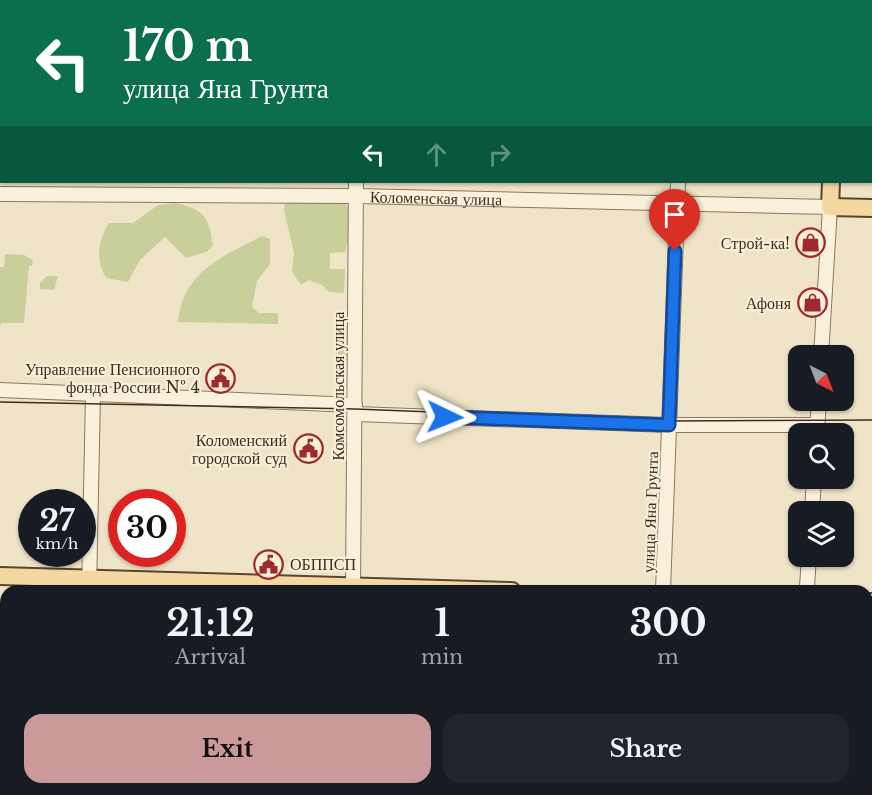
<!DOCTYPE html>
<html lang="en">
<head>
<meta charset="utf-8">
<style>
  body { margin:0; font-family:"Libre Baskerville",serif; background:#20242c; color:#f1f3f6; height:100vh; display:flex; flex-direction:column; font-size:22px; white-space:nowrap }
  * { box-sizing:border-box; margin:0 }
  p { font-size:20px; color:#9ea1a6 }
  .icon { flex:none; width:33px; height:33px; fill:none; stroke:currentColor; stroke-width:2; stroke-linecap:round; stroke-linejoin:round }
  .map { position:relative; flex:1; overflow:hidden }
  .drawer { position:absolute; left:0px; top:585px; width:873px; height:210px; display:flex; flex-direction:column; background:#171b24; border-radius:18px 18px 0 0; box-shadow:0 2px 4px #0004 }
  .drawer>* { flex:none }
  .top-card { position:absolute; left:0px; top:0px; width:873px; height:183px; box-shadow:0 2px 4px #0004; background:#0b6e4f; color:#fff; overflow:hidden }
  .needle { width:39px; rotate:138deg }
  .controls { position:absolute; left:788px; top:345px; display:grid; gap:12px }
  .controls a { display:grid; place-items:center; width:66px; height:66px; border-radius:12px; background:#171b24; box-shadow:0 2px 4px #0004; font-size:30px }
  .speed { position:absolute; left:18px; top:489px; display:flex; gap:12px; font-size:30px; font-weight:700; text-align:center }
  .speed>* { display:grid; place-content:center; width:78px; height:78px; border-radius:50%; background:#171b24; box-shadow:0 2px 4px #0004; line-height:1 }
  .speed small { font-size:15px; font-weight:400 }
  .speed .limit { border:9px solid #d22; background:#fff; color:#111 }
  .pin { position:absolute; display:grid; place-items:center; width:51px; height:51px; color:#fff; margin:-62px -26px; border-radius:50% 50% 50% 0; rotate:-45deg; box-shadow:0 0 6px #0007 }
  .pin .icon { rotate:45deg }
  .me { position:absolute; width:66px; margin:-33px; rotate:92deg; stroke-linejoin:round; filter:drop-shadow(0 0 4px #0008) }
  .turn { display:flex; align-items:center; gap:21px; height:126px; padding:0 24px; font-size:27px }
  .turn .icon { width:78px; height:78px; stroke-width:2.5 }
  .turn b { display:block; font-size:42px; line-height:51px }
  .lanes { display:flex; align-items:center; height:57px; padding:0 24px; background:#0003; justify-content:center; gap:30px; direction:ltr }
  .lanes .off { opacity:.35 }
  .eta { display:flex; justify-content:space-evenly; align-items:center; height:102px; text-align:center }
  .eta b { font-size:36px; font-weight:700; line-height:42px }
  .button { display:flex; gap:12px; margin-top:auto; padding:12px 24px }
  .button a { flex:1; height:69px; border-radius:18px; background:#cc999b; color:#111; font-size:24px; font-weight:700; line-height:69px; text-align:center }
  .button a+a { background:#20242c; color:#f1f3f6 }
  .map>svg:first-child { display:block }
  .green { fill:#c9cf9b }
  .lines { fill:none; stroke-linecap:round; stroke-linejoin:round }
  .minor-casing { stroke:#8d765c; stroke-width:16 }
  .major-casing { stroke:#5b4430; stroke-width:20 }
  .minor { stroke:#faf1dc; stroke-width:14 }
  .major { stroke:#f3d9a0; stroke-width:16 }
  .tram { stroke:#3d2e20; stroke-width:1.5 }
  .route-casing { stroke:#114b97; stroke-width:15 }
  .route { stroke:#1a73e8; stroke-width:10 }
  .labels { text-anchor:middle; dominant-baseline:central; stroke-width:4.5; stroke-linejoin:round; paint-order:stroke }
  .street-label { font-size:16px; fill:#3d2e20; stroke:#f7eed8 }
  .poi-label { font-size:16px; fill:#3d2e20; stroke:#f7eed8; text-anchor:end }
</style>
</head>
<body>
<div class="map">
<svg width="872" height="795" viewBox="0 0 872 795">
  <rect width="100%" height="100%" fill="#f0e4c8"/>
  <g class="green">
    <polygon points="244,0 413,0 409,2 245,2"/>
    <path d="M292,200L345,202C354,216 349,236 345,252L330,253V269H345L344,293L329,292L322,285L309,280L301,285L292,272L294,253L284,210L285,203Z"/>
    <path d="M175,203C203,208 210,218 213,246L206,252L186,258L165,237L140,260L128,282L106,278C95,259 98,241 109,223H133L158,205Z"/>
    <path d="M262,236L270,239V264L257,281L252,307L259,313H278V324L178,322C183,272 221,257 262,236Z"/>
    <polygon points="5,254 24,255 33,260 32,266 29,266 24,323 2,323 0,326 0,267 4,267"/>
    <polygon points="47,276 58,276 54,290 40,289 40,283"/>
    <polygon points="342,323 349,327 350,358 342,361 339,384 337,383 334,324"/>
  </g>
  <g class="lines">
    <defs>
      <g id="minor">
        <polyline points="418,2 422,0"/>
        <polyline points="687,2 687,0"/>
        <polyline points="0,23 2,24"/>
        <path id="s1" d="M0,194L356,196L830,207L821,356"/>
        <polyline points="0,390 355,405"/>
        <polyline points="355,414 669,425 817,425"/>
        <polyline points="817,431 819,400"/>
        <polyline points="812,512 814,478"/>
        <polyline points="807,587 809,556"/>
        <polyline points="89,591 93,394"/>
        <polyline points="353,591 356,182"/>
        <polyline points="663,591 678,182"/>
        <polyline points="353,789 353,795"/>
        <polyline points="88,795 88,789"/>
        <polyline points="657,795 657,789"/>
        <polyline points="793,795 794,789"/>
      </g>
      <g id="major">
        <polyline points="840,2 840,0"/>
        <polyline points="831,182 830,207 872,208"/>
        <polyline points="0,576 512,591"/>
        <polyline points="867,602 872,602"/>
      </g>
    </defs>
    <use href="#minor" class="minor-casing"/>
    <use href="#major" class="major-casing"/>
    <use href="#minor" class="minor"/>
    <use href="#major" class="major"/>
    <polyline class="tram" points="0,402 355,409 669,421 872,420"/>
  </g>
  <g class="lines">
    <defs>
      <polyline id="route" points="445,417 669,425 675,251"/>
    </defs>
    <use href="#route" class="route-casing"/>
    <use href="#route" class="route"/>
  </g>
  <defs>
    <symbol id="shop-ring" viewBox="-11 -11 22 22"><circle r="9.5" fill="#f7eed8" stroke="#9e2a2b" stroke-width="1.5"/><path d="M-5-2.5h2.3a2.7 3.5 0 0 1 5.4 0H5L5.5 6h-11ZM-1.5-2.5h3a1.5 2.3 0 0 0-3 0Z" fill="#9e2a2b"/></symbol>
    <symbol id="civic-ring" viewBox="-11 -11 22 22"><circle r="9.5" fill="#f7eed8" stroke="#9e2a2b" stroke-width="1.5"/><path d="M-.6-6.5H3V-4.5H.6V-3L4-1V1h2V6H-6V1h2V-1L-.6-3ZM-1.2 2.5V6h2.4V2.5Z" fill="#9e2a2b"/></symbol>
  </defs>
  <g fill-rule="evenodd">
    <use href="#shop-ring" x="794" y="226" width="33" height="33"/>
    <use href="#shop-ring" x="796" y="286" width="33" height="33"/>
    <use href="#civic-ring" x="204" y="362" width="33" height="33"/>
    <use href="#civic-ring" x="292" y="432" width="33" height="33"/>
    <use href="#civic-ring" x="252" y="548" width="33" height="33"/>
  </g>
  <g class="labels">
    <g class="street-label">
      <text stroke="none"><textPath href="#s1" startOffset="436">Коломенская улица</textPath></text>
      <text transform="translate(338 386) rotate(-90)">Комсомольская улица</text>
      <text transform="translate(650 512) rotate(-88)">улица Яна Грунта</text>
    </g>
    <g class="poi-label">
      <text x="790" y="243">Строй-ка!</text>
      <text x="791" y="303">Афоня</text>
      <text x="200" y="369">Управление Пенсионного<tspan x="200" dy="18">фонда России № 4</tspan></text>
      <text x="287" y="440">Коломенский<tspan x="287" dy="18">городской суд</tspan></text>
      <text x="290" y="564" text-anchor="start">ОБППСП</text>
    </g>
  </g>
</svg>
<div class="controls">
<a><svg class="needle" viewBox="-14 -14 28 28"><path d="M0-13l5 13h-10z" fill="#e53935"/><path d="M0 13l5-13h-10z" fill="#9ea1a6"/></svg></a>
<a><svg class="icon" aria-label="search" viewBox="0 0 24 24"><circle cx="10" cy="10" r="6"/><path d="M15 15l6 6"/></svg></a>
<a><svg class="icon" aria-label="layers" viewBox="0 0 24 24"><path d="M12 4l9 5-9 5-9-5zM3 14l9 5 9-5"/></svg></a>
</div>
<div class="speed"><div>27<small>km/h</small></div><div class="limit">30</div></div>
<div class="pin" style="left:675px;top:251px;background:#d93025"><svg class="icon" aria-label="arrive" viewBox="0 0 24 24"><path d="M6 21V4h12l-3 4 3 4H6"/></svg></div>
<svg class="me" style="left:445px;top:417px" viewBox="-20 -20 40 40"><path d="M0-17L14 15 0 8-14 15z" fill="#1a73e8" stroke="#fff" stroke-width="4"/></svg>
<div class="top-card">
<div class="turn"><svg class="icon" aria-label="left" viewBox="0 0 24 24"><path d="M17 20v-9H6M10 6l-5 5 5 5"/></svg><div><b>170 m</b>улица Яна Грунта</div></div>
<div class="lanes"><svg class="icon" aria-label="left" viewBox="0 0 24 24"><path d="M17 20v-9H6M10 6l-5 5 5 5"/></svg><svg class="icon off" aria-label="ahead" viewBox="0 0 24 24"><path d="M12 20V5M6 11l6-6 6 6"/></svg><svg class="icon off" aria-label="right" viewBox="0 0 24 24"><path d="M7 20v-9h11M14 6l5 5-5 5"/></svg></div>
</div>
<section class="drawer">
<div class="eta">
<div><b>21:12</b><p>Arrival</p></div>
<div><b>1</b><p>min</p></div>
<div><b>300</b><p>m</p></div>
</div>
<div class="button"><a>Exit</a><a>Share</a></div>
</section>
</div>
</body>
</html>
